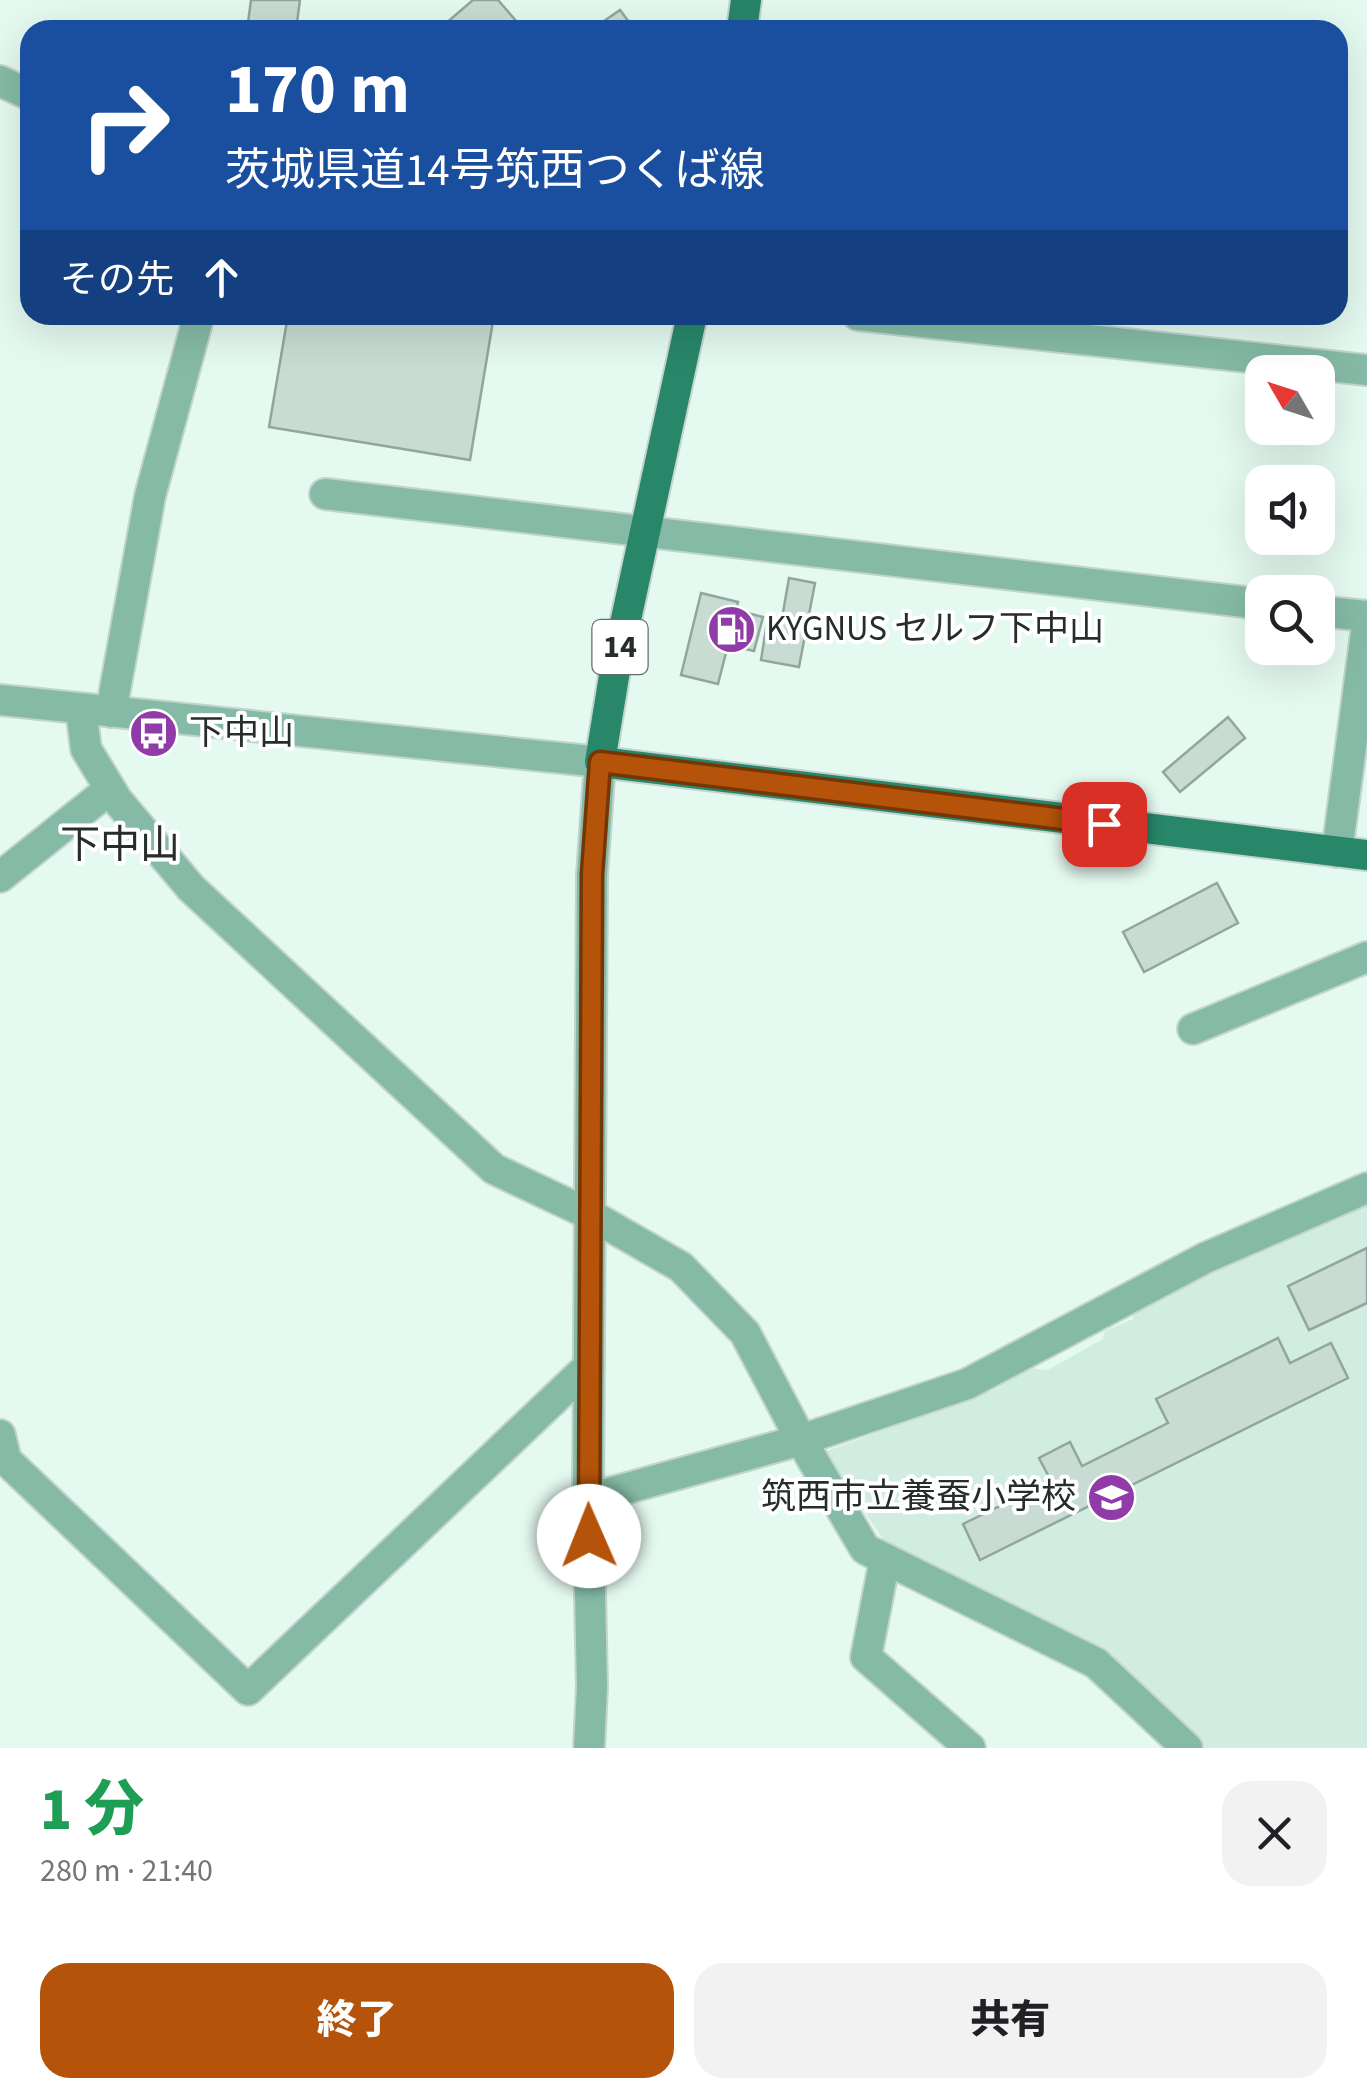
<!DOCTYPE html>
<html lang="ja">
<head>
<meta charset="utf-8">
<style>
  body { margin:0; font-family:"Source Sans 3","Noto Sans JP",sans-serif; background:#f2f2f2; color:#202124; height:100vh; display:flex; flex-direction:column; font-size:38px; white-space:nowrap }
  * { box-sizing:border-box; margin:0 }
  p { font-size:32px; color:#757577 }
  .icon { flex:none; width:55px; height:55px; fill:none; stroke:currentColor; stroke-width:2; stroke-linecap:round; stroke-linejoin:round }
  .map { position:relative; height:1748px; overflow:hidden }
  .side { display:flex; flex-direction:column; background:#fff; flex:1 }
  .side>* { flex:none }
  .top-card { position:absolute; left:20px; top:20px; width:1328px; height:305px; border-radius:30px; box-shadow:0 10px 40px #0002; background:#1a4fa0; color:#fff; overflow:hidden }
  .needle { width:65px; rotate:309deg }
  .tools { position:absolute; left:1245px; top:355px; display:grid; gap:20px }
  .tools a { display:grid; place-items:center; width:90px; height:90px; border-radius:20px; background:#fff; box-shadow:0 10px 40px #0002; font-size:50px }
  .pin { position:absolute; display:grid; place-items:center; width:85px; height:85px; color:#fff; margin:-42px; border-radius:20px; box-shadow:0 5px 15px #0006 }
  .me { position:absolute; width:110px; margin:-55px; rotate:359deg; stroke-linejoin:round; filter:drop-shadow(0 0 8px #0008) }
  .turn { display:flex; align-items:center; gap:35px; height:210px; padding:0 40px; font-size:45px }
  .turn .icon { width:130px; height:130px; stroke-width:2.5 }
  .turn b { display:block; font-size:70px; line-height:85px }
  .then { display:flex; align-items:center; height:95px; padding:0 40px; background:#0003; gap:20px; font-size:38px }
  .round { display:grid; place-items:center; flex:none; width:105px; height:105px; border-radius:30px; background:#f2f2f2 }
  .overview { display:flex; align-items:center; justify-content:space-between; height:170px; padding:0 40px }
  h1 { font-size:60px; font-weight:800; line-height:75px; color:#1e9e55 }
  .cta { display:flex; gap:20px; margin-top:auto; padding:20px 40px }
  .cta a { flex:1; height:115px; border-radius:30px; background:#b45309; color:#fff; font-size:40px; font-weight:800; line-height:115px; text-align:center }
  .cta a+a { background:#f2f2f2; color:#202124 }
  .map>svg:first-child { display:block }
  .built { fill:#d1ece0 }
  .building { fill:#c8dcd3; stroke:#92a69d; stroke-width:2.5 }
  .lines { fill:none; stroke-linecap:round; stroke-linejoin:round }
  .minor-casing { stroke:#c2d4cd; stroke-width:34 }
  .major-casing { stroke:#c2d4cd; stroke-width:34 }
  .minor { stroke:#85bba6; stroke-width:30 }
  .major { stroke:#288669; stroke-width:30 }
  .route-casing { stroke:#753606; stroke-width:25 }
  .route { stroke:#b45309; stroke-width:18 }
  .labels { text-anchor:middle; dominant-baseline:central; stroke-width:8; stroke-linejoin:round; paint-order:stroke }
  .shield { fill:#fff; stroke:#676d6b; stroke-width:2.5 }
  .shield-label { font-size:32px; font-weight:bold; fill:#262e2b }
  .poi-label { font-size:35px; fill:#262e2b; stroke:#fff; text-anchor:start }
  .quarter-label { font-size:40px; fill:#262e2b; stroke:#fff }
</style>
</head>
<body>
<div class="map">
<svg width="1367" height="1748" viewBox="0 0 1367 1748">
  <rect width="100%" height="100%" fill="#e4f9f0"/>
  <polygon class="built" points="1367,1203 1367,1748 1205,1748 1105,1654 885,1542 824,1452 996,1389 1030,1368 1048,1370 1103,1339 1105,1331 1133,1319 1134,1310 1211,1269"/>
  <g class="building">
    <polygon points="251,0 300,0 296,30 247,30"/>
    <polygon points="473,0 498,0 524,30 438,30"/>
    <polygon points="620,10 635,30 591,30"/>
    <polygon points="288,315 494,315 470,460 269,427"/>
    <polygon points="789,578 815,583 799,667 761,660 768,616 782,618"/>
    <polygon points="701,593 738,602 736,610 763,617 754,651 728,645 718,684 681,675"/>
    <polygon points="1228,717 1245,738 1180,792 1163,772"/>
    <polygon points="1217,883 1238,923 1144,972 1123,932"/>
    <polygon points="1367,1248 1367,1303 1309,1330 1288,1286"/>
    <polygon points="1278,1338 1290,1363 1331,1343 1348,1378 980,1560 963,1524 1051,1481 1039,1458 1070,1442 1082,1466 1168,1423 1156,1399"/>
  </g>
  <g class="lines">
    <defs>
      <g id="minor">
        <polyline points="0,81 30,95"/>
        <polyline points="858,315 1367,370"/>
        <polyline points="325,494 1262,604"/>
        <polyline points="1318,611 1367,616"/>
        <polyline points="0,700 600,762 592,875 588,1499 592,1687 589,1748"/>
        <polyline points="81,709 86,749 117,800 191,888 494,1169 589,1214 681,1267 745,1333 801,1440 865,1549 1096,1663 1187,1748"/>
        <polyline points="111,712 150,496 199,315"/>
        <polyline points="1337,852 1367,626"/>
        <polyline points="0,877 110,789"/>
        <polyline points="1193,1029 1367,957"/>
        <polyline points="0,1435 6,1460 248,1690 589,1366"/>
        <polyline points="588,1499 801,1440 967,1384 1205,1258 1367,1188"/>
        <polyline points="885,1559 866,1657 970,1748"/>
      </g>
      <g id="major">
        <polyline points="742,30 746,0"/>
        <polyline points="692,315 615,670 600,762 1367,855"/>
      </g>
    </defs>
    <use href="#minor" class="minor-casing"/>
    <use href="#major" class="major-casing"/>
    <use href="#minor" class="minor"/>
    <use href="#major" class="major"/>
  </g>
  <g class="lines">
    <defs>
      <polyline id="route" points="589,1536 592,874 600,762 1104,824"/>
    </defs>
    <use href="#route" class="route-casing"/>
    <use href="#route" class="route"/>
  </g>
  <defs>
    <symbol id="fuel-disc" viewBox="-11 -11 22 22"><circle r="9.5" fill="#903ba8" stroke="#fff"/><path d="M-5.5-6h7V0h2V4h1.3V-2.5L3-4.5l.8-.8L6-3V5H2.5V1h-1V6h-7ZM-4.2-4.7v3.2H.2V-4.7Z" fill="#fff"/></symbol>
    <symbol id="bus-disc" viewBox="-11 -11 22 22"><circle r="9.5" fill="#903ba8" stroke="#fff"/><path d="M-5-6H5V4H4V6H2V4H-2V6H-4V4H-5ZM-3.5-4V0h7V-4ZM-3.5 1.2v1.5H-2V1.2ZM2 1.2v1.5H3.5V1.2Z" fill="#fff"/></symbol>
    <symbol id="school-disc" viewBox="-11 -11 22 22"><circle r="9.5" fill="#903ba8" stroke="#fff"/><path d="M0-5L7-2L0 1L-7-2ZM-4 1L0 2.5L4 1V4Q0 6-4 4Z" fill="#fff"/></symbol>
  </defs>
  <g fill-rule="evenodd">
    <use href="#fuel-disc" x="704" y="602" width="55" height="55"/>
    <use href="#bus-disc" x="126" y="706" width="55" height="55"/>
    <use href="#school-disc" x="1084" y="1470" width="55" height="55"/>
  </g>
  <g class="labels">
    <rect class="shield" x="592.5" y="620" width="55" height="54" rx="8"/>
    <g class="shield-label">
      <text x="620" y="647">14</text>
    </g>
    <g class="poi-label">
      <text x="766" y="629">KYGNUS セルフ下中山</text>
      <text x="189" y="733">下中山</text>
      <text x="1076" y="1497" text-anchor="end">筑西市立養蚕小学校</text>
    </g>
    <g class="quarter-label">
      <text x="120" y="845">下中山</text>
    </g>
  </g>
</svg>
<div class="tools">
<a><svg class="needle" viewBox="-14 -14 28 28"><path d="M0-13l5 13h-10z" fill="#e53935"/><path d="M0 13l5-13h-10z" fill="#757577"/></svg></a>
<a><svg class="icon" aria-label="sound" viewBox="0 0 24 24"><path d="M4 9h4l5-4v14l-5-4H4zM17 9q2 3 0 6"/></svg></a>
<a><svg class="icon" aria-label="search" viewBox="0 0 24 24"><circle cx="10" cy="10" r="6"/><path d="M15 15l6 6"/></svg></a>
</div>
<div class="pin" style="left:1104px;top:824px;background:#d93025"><svg class="icon" aria-label="arrive" viewBox="0 0 24 24"><path d="M6 21V4h12l-3 4 3 4H6"/></svg></div>
<svg class="me" style="left:589px;top:1536px" viewBox="-20 -20 40 40"><circle r="19" fill="#fff"/><path d="M0-13L10 11 0 6-10 11z" fill="#b45309"/></svg>
<div class="top-card">
<div class="turn"><svg class="icon" aria-label="right" viewBox="0 0 24 24"><path d="M7 20v-9h11M14 6l5 5-5 5"/></svg><div><b>170 m</b>茨城県道14号筑西つくば線</div></div>
<div class="then">その先<svg class="icon" aria-label="ahead" viewBox="0 0 24 24"><path d="M12 20V5M6 11l6-6 6 6"/></svg></div>
</div>
</div>
<section class="side">
<div class="overview"><div><h1>1 分</h1><p>280 m · 21:40</p></div><a class="round"><svg class="icon" aria-label="close" viewBox="0 0 24 24"><path d="M6 6l12 12M18 6L6 18"/></svg></a></div>
<div class="cta"><a>終了</a><a>共有</a></div>
</section>
</body>
</html>
